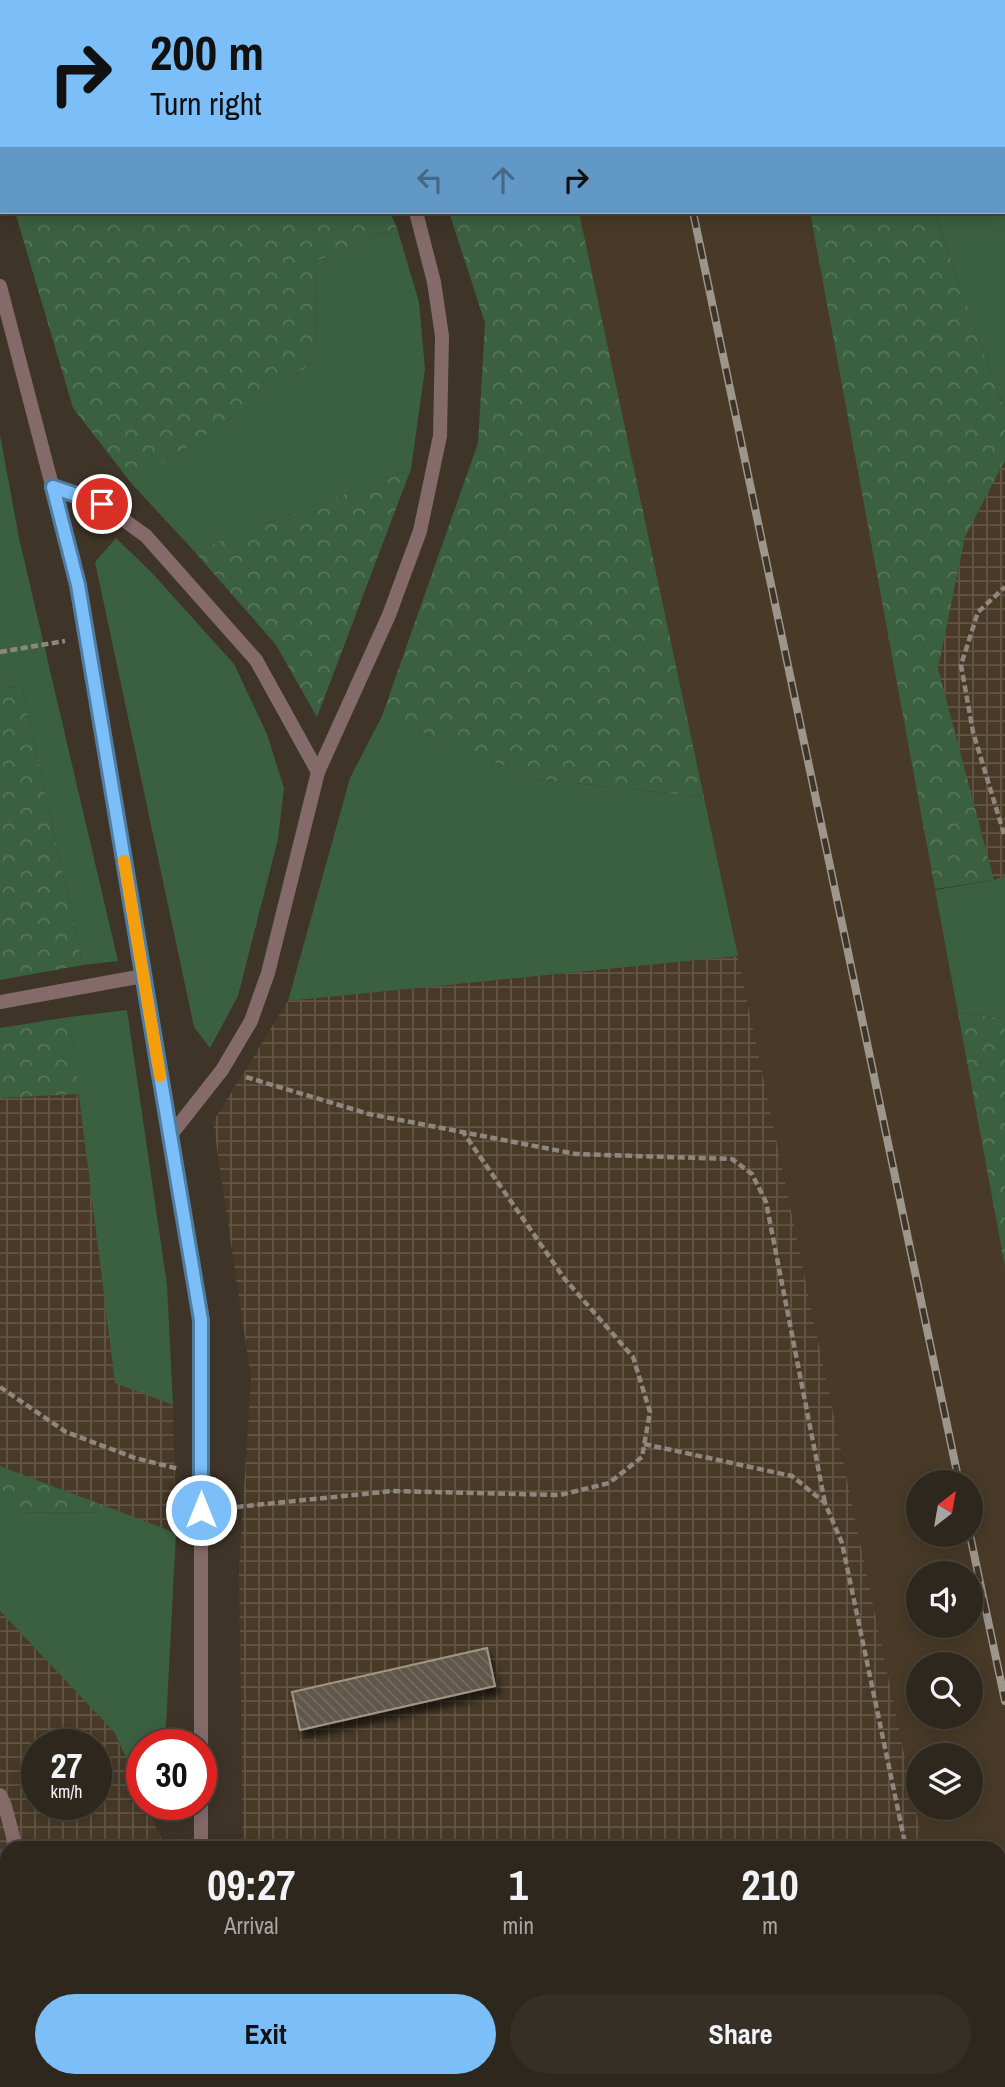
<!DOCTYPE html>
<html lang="en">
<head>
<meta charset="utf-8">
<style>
  body { margin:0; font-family:"Archivo Narrow",sans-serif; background:#362f26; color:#f1f3f6; height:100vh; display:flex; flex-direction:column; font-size:26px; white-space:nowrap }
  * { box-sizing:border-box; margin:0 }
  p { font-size:23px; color:#a7a5a4 }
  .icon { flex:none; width:38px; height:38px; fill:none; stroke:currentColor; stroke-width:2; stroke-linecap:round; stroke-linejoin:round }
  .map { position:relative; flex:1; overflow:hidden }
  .drawer { position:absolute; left:0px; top:1841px; width:1006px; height:247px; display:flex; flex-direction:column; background:#2e271d; border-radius:21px 21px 0 0; box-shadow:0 4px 18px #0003,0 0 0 2px #49443b }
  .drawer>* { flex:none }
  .hud { position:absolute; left:0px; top:0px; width:1006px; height:214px; box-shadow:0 4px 18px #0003,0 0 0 2px #49443b; background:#7bbef8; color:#111; overflow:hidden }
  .needle { width:46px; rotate:31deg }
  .tools { position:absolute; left:906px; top:1470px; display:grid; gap:14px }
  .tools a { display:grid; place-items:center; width:77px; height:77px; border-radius:50%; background:#2e271d; box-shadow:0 4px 18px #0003,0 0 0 2px #49443b; font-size:35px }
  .speed { position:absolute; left:21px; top:1729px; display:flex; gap:14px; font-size:35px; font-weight:700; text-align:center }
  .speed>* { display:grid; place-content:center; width:91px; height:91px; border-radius:50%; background:#2e271d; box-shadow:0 4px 18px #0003,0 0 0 2px #49443b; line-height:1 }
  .speed small { font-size:18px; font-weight:400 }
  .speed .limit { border:10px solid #d22; background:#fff; color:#111 }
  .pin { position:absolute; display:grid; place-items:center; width:60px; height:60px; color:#fff; margin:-30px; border:4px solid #fff; border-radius:50%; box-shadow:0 2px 7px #0007 }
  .me { position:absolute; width:77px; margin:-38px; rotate:0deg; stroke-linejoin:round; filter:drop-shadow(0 0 5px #0008) }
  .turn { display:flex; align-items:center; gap:24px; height:147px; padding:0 35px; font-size:32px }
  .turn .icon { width:91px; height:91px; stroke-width:2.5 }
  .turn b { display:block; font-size:49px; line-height:60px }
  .lanes { display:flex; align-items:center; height:66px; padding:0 35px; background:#0003; justify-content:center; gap:35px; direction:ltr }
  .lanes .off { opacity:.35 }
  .eta { display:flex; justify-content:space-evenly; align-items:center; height:119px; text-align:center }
  .eta b { font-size:42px; font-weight:700; line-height:49px }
  .primary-button { display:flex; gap:14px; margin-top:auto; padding:14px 35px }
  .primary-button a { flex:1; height:80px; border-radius:42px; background:#7bbef8; color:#111; font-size:28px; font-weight:700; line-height:80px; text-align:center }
  .primary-button a+a { background:#362f26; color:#f1f3f6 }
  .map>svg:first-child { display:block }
  .industrial { fill:url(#industrial-grid); fill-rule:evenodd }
  .built { fill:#483a27; fill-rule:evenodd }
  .grass { fill:#3b6040 }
  .forest { fill:url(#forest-crowns) }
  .water { fill:url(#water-ripples); stroke:#455d62; stroke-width:2 }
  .building { fill:url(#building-back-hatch); stroke:#a19686; stroke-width:2; filter:url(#shadow) }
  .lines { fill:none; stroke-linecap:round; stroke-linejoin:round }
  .path { stroke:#8f877d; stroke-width:4.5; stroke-dasharray:7 3.5; stroke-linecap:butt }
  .service { stroke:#856a6a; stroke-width:14 }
  .minor { stroke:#856a6a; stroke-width:14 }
  .rail-casing { stroke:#9d968c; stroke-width:8 }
  .rail { stroke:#3e3427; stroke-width:5; stroke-dasharray:16; stroke-linecap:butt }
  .route-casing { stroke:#507ca1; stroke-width:18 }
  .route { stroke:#7bbef8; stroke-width:12 }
  .slow { stroke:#f59e0b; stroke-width:12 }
</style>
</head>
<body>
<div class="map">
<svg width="1005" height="2087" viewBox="0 0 1005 2087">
  <defs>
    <pattern id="industrial-grid" width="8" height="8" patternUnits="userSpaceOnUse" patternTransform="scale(1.75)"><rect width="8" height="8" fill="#483a27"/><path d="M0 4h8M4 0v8" fill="none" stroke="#625545"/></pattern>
    <pattern id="forest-crowns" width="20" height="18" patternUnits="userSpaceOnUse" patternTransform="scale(1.75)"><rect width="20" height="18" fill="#3b6040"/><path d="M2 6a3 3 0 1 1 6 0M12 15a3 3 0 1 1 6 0" fill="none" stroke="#57765a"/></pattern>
    <pattern id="water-ripples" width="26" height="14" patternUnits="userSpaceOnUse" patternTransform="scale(1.75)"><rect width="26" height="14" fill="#062b36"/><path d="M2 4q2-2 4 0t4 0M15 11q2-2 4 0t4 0" fill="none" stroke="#2a4952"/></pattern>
    <pattern id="building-back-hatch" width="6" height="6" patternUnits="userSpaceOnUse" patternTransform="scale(1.75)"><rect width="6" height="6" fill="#605648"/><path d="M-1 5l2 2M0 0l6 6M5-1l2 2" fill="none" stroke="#766d61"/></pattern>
    <filter id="shadow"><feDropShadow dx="4.5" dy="8" stdDeviation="3.5" flood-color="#0009"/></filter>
  </defs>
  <rect width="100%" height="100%" fill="#3e3427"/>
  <g class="industrial">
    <polygon points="1005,460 1005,876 994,880 938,668 965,537"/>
    <polygon points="738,956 924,1848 243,1848 239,1569 251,1378 213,1122 288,1001"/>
    <polygon points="79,1094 115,1382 173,1405 176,1533 0,1466 0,1098"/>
    <path d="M0,1611L115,1733L142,1794V1804H146L161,1838L162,1848H7V2081H203L204,2087H0ZM37,1745H96V1804H37Z"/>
    <polygon points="278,2081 974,2081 975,2087 279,2087"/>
  </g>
  <path class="built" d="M579,212H810L1005,1267V2087H975L974,2081H999V1848H924L738,956ZM919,1482H971V1535H919ZM919,1573H971V1626H919ZM919,1664H971V1717H919ZM919,1755H971V1808H919Z"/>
  <g class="grass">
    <polygon points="1005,7 1005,412 934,212 1004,212"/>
    <polygon points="397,228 419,302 425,369 411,469 194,551 132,484 317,360 316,261"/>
    <polygon points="0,435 19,538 118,961 83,965 22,688 0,687"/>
    <polygon points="116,538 153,574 234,664 267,734 284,788 278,839 238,996 210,1048 194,1027 95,562"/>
    <polygon points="382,716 536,779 704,797 738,956 288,1001 350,778"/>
    <polygon points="1005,876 1005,1018 958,1013 935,890 994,880"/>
    <polygon points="127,1010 167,1285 173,1405 115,1383 69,1017"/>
    <polygon points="121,1512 176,1533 165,1745 142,1745 142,1794 115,1733 0,1611 0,1513"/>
  </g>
  <g class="forest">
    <polygon points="0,0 299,0 300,2 2,2 2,166 0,160"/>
    <polygon points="15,212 390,212 397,228 316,261 317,360 132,484 73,408"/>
    <polygon points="449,212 579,212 704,797 536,779 382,716 478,443 485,323"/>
    <polygon points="810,212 934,212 1005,412 1005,460 965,537 938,668 994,880 935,889"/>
    <polygon points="411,469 317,717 276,645 194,551"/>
    <polygon points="0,687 22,688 83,965 0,980"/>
    <polygon points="958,1013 1005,1018 1005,1267"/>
    <polygon points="69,1017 79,1094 0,1098 0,1028"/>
    <polygon points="0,1466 121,1512 0,1513"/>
  </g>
  <polygon class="water" points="0,1849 7,1870 7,2071 2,2087 0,2087"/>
  <polygon class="building" points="487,1648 495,1686 300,1730 292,1692"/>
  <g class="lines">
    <g class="path">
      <polyline points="0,652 65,641"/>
      <polyline points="1004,834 973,732 961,665 978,612 1005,587"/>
      <polyline points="246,1077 369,1114 576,1154 732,1159 752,1174 766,1202 825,1503"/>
      <polyline points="0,1387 66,1432 135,1458 179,1469"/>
      <polyline points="644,1444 792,1476 825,1503 842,1543 906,1848"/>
      <polyline points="226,1508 393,1491 560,1495 609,1483 642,1457 650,1412 633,1357 564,1278 463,1132"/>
      <polyline points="955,2081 956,2087"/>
    </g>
    <g class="service">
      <polyline points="325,0 326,2"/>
      <polyline points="53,487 102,504 146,536 256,660 318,772"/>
      <polyline points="0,1002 143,976"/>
      <polyline points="170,1136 222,1070 251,1021 268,973 318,772 389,615 420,531 440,436 442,336 434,282 416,212"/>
      <polyline points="0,1795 5,1806 16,1848"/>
      <polyline points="49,2081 52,2087"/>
      <polyline points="32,2087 33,2081"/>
      <polyline points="83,2087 89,2081"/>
    </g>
    <g class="minor">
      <polyline points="0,286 78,585 201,1320 201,1745"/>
      <polyline points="201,1804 201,1848"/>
      <polyline points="239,2081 241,2087"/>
    </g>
    <defs>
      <g id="rail">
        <polyline points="649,0 649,2"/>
        <polyline points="693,212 959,1482"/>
        <polyline points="970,1535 1005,1701"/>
      </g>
    </defs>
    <use href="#rail" class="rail-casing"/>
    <use href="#rail" class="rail"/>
  </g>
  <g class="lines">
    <defs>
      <polyline id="route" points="102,504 53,487 78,585 201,1320 201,1510"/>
    </defs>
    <use href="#route" class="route-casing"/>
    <use href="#route" class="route"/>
    <polyline class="slow" points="124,861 160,1076"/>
  </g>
</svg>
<div class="tools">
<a><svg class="needle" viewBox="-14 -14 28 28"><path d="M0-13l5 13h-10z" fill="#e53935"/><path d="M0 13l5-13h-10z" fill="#a7a5a4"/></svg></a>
<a><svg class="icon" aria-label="sound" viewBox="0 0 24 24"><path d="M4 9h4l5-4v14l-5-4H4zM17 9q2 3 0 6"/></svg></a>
<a><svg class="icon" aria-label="search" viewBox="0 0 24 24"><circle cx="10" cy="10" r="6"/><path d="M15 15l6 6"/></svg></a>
<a><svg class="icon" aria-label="layers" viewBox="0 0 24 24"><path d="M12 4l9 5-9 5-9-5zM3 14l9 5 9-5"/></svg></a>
</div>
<div class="speed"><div>27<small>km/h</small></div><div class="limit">30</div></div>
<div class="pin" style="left:102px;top:504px;background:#d93025"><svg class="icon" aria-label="arrive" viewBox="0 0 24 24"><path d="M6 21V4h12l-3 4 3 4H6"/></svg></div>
<svg class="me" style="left:201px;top:1510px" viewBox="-20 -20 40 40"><circle r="17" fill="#7bbef8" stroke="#fff" stroke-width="3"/><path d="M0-11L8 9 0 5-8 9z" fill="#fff"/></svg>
<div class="hud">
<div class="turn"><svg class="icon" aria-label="right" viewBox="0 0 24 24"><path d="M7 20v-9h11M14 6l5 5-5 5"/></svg><div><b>200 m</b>Turn right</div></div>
<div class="lanes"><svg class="icon off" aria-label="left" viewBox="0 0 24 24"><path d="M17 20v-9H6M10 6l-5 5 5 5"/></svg><svg class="icon off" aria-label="ahead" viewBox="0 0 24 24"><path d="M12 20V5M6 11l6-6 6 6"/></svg><svg class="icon" aria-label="right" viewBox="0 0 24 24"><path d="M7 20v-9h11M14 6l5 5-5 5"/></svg></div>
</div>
<section class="drawer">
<div class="eta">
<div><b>09:27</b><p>Arrival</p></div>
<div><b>1</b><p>min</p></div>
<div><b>210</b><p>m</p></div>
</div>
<div class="primary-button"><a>Exit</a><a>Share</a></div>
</section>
</div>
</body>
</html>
